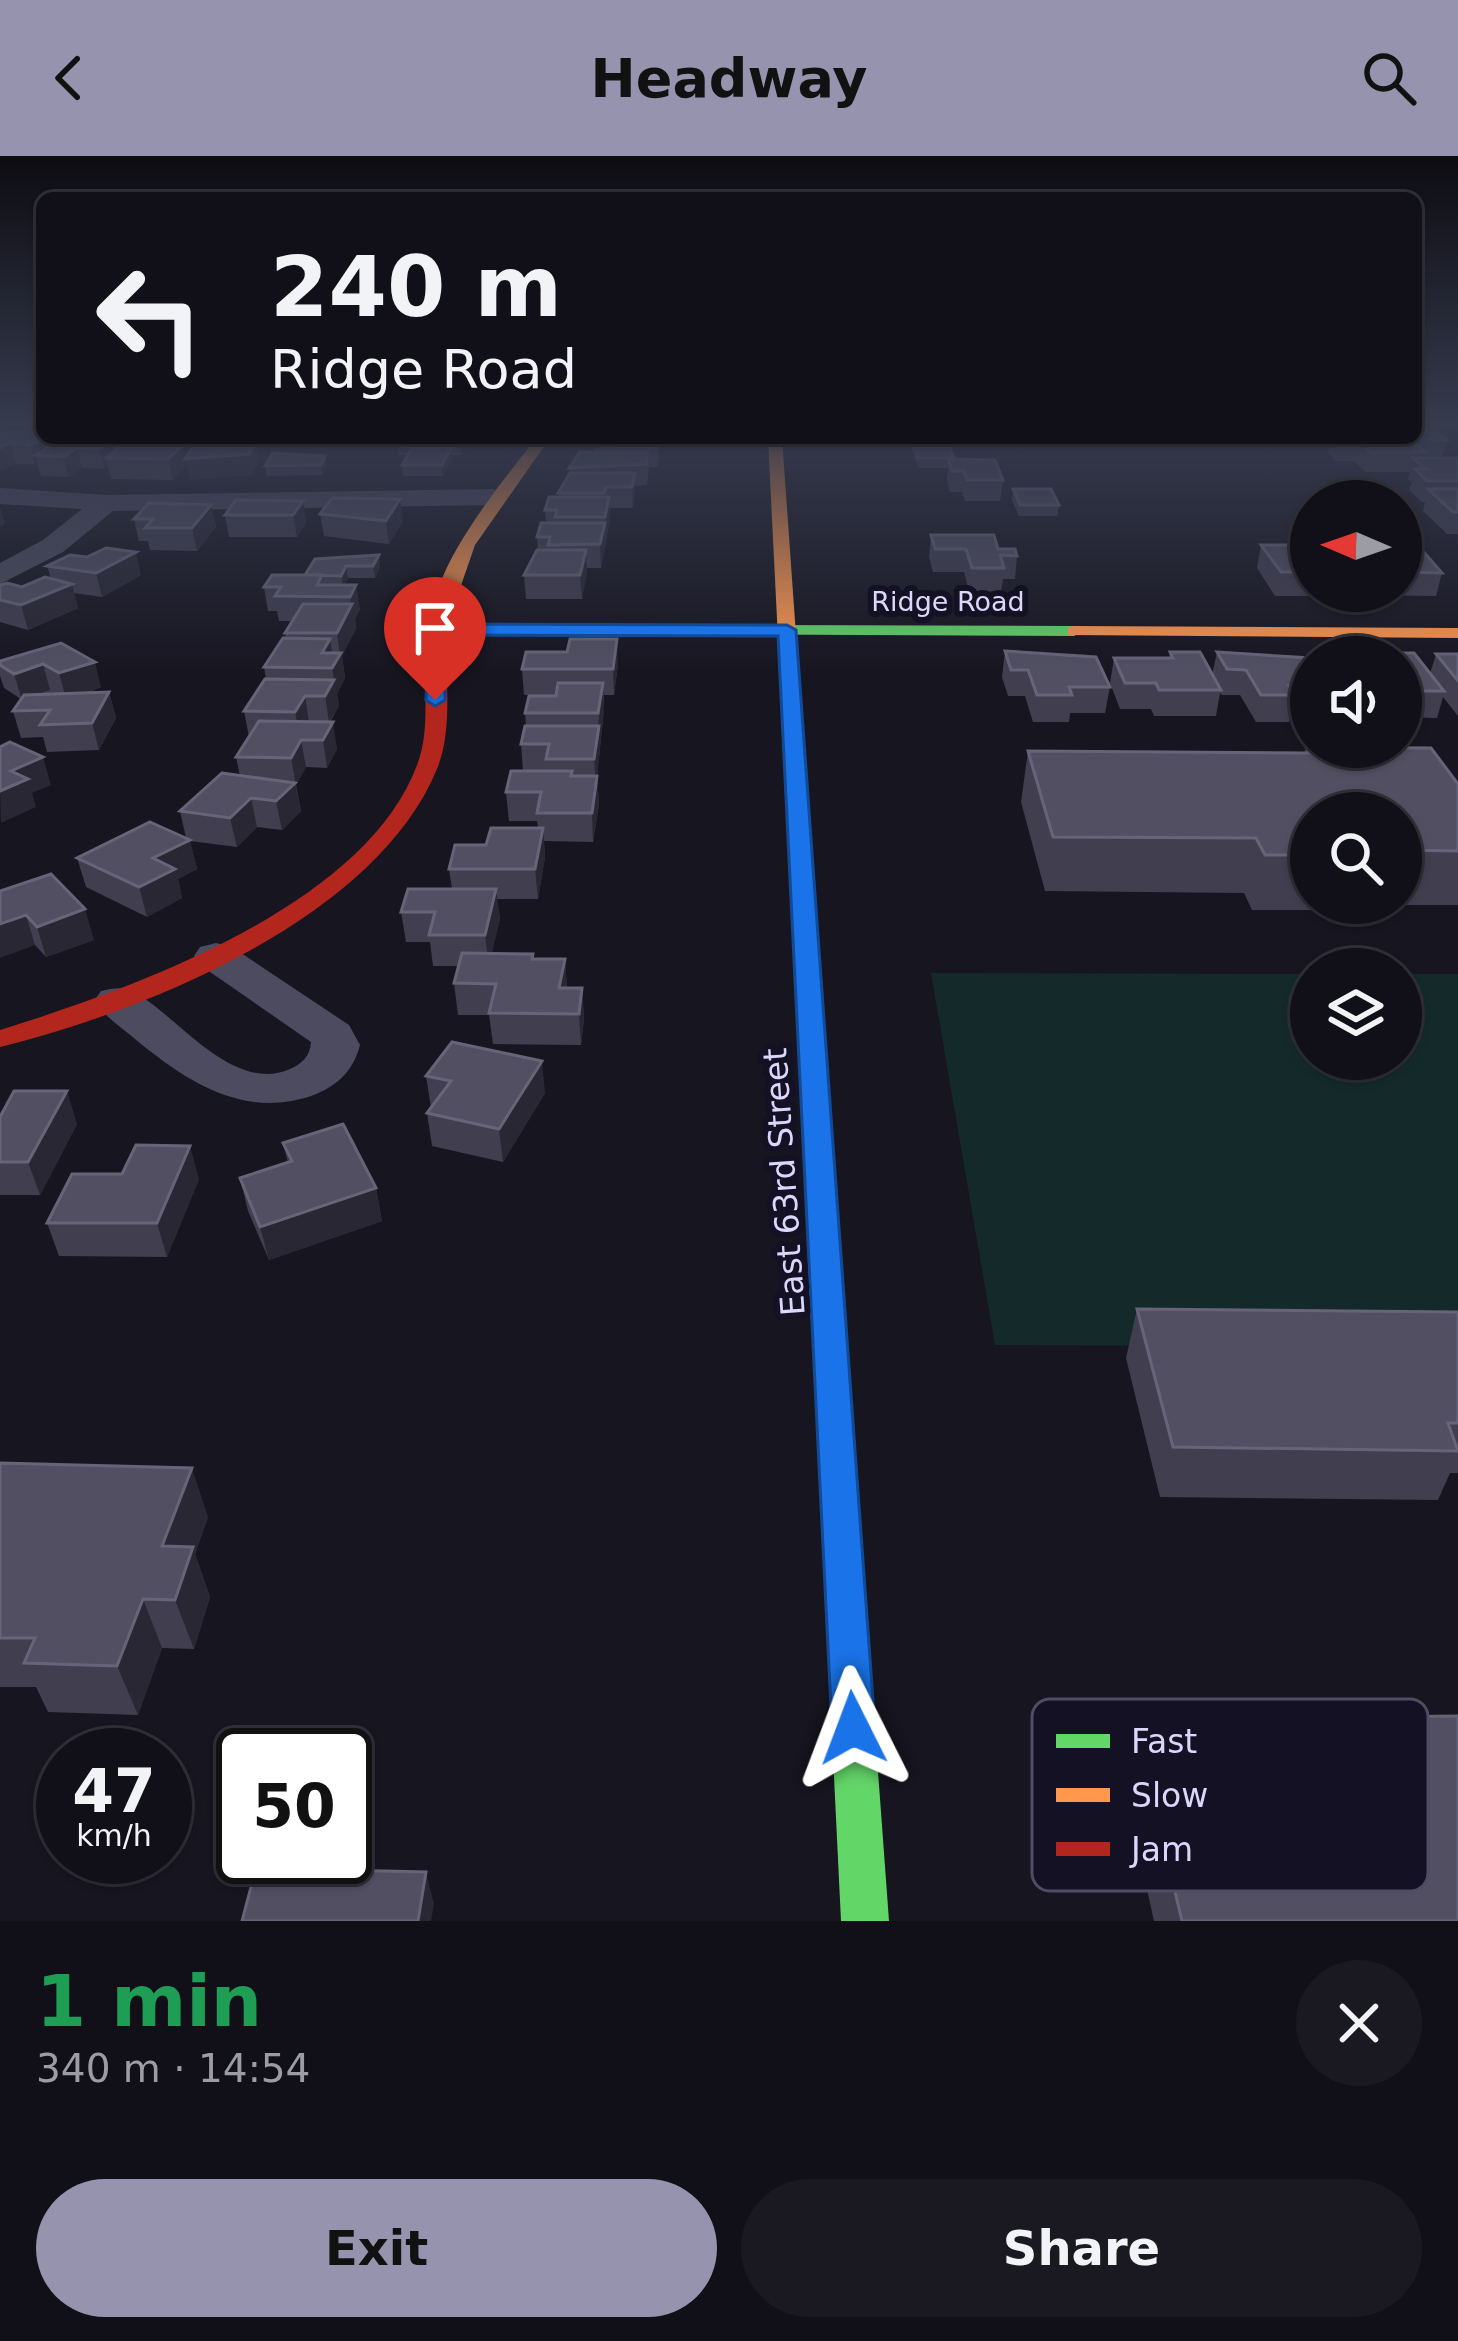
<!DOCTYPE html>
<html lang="en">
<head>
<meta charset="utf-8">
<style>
  body { margin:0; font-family:"DejaVu Sans",sans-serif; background:#1a1921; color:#f1f3f6; height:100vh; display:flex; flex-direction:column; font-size:45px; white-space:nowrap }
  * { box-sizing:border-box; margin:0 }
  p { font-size:39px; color:#9c9da2 }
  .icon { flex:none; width:66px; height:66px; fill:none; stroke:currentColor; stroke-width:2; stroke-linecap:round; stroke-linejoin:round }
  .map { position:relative; height:1765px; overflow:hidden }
  .details { display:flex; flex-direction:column; background:#111018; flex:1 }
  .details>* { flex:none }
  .banner { position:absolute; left:36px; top:36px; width:1386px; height:252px; border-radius:18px; box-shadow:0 3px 9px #0004,0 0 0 3px #303037; background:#111018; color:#f1f3f6; overflow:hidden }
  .needle { width:78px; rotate:272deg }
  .fabs { position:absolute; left:1290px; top:324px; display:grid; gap:24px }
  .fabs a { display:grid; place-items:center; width:132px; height:132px; border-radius:50%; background:#111018; box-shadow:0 3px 9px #0004,0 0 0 3px #303037; font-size:60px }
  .speed { position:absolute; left:36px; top:1572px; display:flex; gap:24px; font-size:60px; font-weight:700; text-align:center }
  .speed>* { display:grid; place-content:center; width:156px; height:156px; border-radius:50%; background:#111018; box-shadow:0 3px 9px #0004,0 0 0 3px #303037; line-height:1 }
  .speed small { font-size:30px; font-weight:400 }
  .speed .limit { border:6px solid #111; border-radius:18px; background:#fff; color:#111 }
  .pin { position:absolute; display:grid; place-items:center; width:102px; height:102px; color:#fff; margin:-123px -51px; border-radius:50% 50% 50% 0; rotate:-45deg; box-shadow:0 0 12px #0007 }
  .pin .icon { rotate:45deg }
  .me { position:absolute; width:132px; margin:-66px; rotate:357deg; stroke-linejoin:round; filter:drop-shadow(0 0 9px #0008) }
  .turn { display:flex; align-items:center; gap:42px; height:252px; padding:0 36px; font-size:54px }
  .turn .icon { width:156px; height:156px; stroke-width:2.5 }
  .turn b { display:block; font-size:84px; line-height:102px }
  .round { display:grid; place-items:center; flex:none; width:126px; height:126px; border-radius:63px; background:#1a1921 }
  .head { display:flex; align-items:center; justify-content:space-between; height:204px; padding:0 36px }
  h1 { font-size:72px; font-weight:800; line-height:90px; color:#1e9e55 }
  .button { display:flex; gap:24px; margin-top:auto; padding:24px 36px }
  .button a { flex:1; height:138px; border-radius:72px; background:#9693ae; color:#111; font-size:48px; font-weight:800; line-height:138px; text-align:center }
  .button a+a { background:#1a1921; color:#f1f3f6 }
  header { display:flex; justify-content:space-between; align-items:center; height:156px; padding:0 36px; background:#9693ae; color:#111; font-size:54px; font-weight:800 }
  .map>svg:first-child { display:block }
  .green { fill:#142a2a }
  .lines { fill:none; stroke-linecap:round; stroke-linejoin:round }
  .street { fill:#4c4b5f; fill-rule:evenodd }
  .fast { fill:#63d668; fill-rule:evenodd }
  .slow { fill:#ff974d; fill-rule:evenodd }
  .jam { fill:#b3261e; fill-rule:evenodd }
  .wall { fill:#413e4f }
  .shaded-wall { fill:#292734 }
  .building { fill:#514f61; stroke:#67647a; stroke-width:3 }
  .route { fill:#1a73e8; stroke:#114b97; stroke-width:3 }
  .labels { text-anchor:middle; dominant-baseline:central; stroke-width:12; stroke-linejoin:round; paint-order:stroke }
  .far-street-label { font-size:27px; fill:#dbd7fb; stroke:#141124 }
  .street-label { font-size:33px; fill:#dbd7fb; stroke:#141124 }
  .key { fill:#141124; stroke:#504c64; stroke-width:3 }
  .key-label { font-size:33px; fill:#dbd7fb }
</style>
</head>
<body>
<header><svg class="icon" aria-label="back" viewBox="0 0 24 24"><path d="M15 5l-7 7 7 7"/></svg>Headway<svg class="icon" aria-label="search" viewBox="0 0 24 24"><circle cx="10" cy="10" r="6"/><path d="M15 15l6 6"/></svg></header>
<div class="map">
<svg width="1458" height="1765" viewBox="0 0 1458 1765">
  <rect width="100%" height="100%" fill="#171520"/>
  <polygon class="green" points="931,817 1311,818 1311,903 1401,903 1401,818 1458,818 1458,1191 995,1189"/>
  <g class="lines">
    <g class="street">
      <polygon points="0,332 106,339 493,333 506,341 493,349 113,355 63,396 0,428 0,407 43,384 82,353 0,348"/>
      <path d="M216,787L232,791L349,869L360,889C353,916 336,931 311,940C243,963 186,925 135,883C121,871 104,860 94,845L101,835C114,832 124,830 136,837C179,862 234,938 290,913C303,907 310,900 311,886L200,809L194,800L200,791Z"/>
    </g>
    <g class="fast">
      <polygon points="437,468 1074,470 1083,475 1074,480 431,477 428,473"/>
      <polygon points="826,1114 838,1118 842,1126 889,1765 841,1765 810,1126 814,1118"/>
    </g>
    <g class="slow">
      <path d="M536,282H550L475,389L448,467L433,471C425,417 504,324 536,282Z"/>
      <polygon points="768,282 782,282 842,1126 838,1134 826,1138 814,1134 810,1126"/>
      <polygon points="1074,470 1458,472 1458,482 1068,479 1068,471"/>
    </g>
    <path class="jam" d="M433,463L448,467C443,514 455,569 437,613C376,762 146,855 0,891V874C132,833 365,750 417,609C435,563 416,509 433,463Z"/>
  </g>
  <g class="wall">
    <polygon points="1416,270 1432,270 1430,276 1447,284 1442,302 1458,302 1458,378 1447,378 1423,355 1425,346 1422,346 1409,334 1412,326 1408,323 1410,316 1366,316 1354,305 1336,305 1328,296 1331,282 1416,282"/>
    <polygon points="0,278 53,288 116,283 118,292 181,291 185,311 173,324 111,323 108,311 104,313 82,312 68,321 41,320 38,308 16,308"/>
    <polygon points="396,282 470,282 461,299 451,299 452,303 443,320 403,320 402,309 408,299 398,299"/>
    <polygon points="594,282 659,282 658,311 649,311 647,329 635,330 633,352 610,352 610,363 601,412 587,412 582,443 526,443 524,419 538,394 537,381 546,367 545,354 559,341 558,337 570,317 569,312 594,296"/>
    <polygon points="912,284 1003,324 1000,345 965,345 962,336 950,336 947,324 948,312 918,312 912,295"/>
    <polygon points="325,300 327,310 322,319 267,320 265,310"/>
    <polygon points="1013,333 1059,349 1057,360 1019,360 1012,344"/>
    <polygon points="303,345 306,367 297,381 229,381 225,359"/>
    <polygon points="211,349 216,371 197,395 150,394 148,385 139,385 134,363"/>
    <polygon points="320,358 403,365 389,388 324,380"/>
    <polygon points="931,379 998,393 1017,400 1015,423 1003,423 1001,436 969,435 964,416 933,416 929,401"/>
    <polygon points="1401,385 1442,417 1436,440 1362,439 1359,435 1401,435"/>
    <polygon points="1261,389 1311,389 1311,435 1346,435 1345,440 1275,440 1257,412"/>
    <polygon points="315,403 380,411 375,422 348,422 344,429 360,453 355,463 356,472 342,500 345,522 337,538 339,550 330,566 337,593 327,612 306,611 296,629 301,655 282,674 257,671 237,691 190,685 197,713 178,723 182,742 147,761 86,731 77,702 186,682 180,655 240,620 236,601 249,581 244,555 266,523 264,511 286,482 285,477 292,465 279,465 277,455 268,455 264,431 305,419"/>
    <polygon points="47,410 141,419 102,441 74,437 78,452 28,474 0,466 0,429 22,431 51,422"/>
    <polygon points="61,487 101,531 86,537 109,536 116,562 99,594 47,596 43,581 21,582 13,555 21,543 4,532 0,520 0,505"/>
    <polygon points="1005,495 1110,531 1105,557 1070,557 1069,566 1033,566 1025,540 1008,540 1002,521"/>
    <polygon points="1170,496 1212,519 1217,496 1311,502 1311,557 1291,557 1289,566 1256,566 1240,539 1222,539 1220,537 1216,560 1154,560 1151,553 1120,553 1110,527 1114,502 1169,502"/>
    <polygon points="1362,497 1414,497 1430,518 1436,498 1458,498 1458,560 1443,541 1437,562 1401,561 1401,501 1361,501"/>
    <polygon points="618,508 614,539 604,539 604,554 597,620 599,648 593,686 544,685 545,701 538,743 497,743 500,763 491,797 533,798 534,803 565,803 567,832 582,832 584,863 581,889 493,888 489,859 458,859 454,827 459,810 433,810 430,786 406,786 401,756 452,733 449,713 486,689 538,672 537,665 509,665 506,636 523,615 521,588 526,570 525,557 556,539 524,539 522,513"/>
    <polygon points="1306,591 1458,628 1458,749 1355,749 1354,747 1401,747 1401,657 1311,657 1311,747 1322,747 1320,754 1252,754 1244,737 1045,735 1021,646 1028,595 1304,597"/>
    <polygon points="0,735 94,784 46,801 35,789"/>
    <polygon points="426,920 545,937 503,1006 432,990 427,957 431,952"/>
    <polygon points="0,961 77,968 40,1039 0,1039"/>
    <polygon points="283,987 376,1032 382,1065 269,1104 248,1055 240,1022 288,1007"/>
    <polygon points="122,1018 199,1023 167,1101 59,1100 47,1067"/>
    <polygon points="1137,1153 1458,1156 1458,1317 1450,1317 1438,1344 1160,1341 1126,1202"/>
    <polygon points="0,1307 208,1361 195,1398 210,1441 194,1493 162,1492 138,1559 48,1556 36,1531 0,1531"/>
    <polygon points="1134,1564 1458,1765 1154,1765 1120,1613"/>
  </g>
  <g class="shaded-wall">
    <polygon points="45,282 52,282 56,299 35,299 38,308 35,310 30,289"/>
    <polygon points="459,282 470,282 461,299"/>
    <polygon points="116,283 120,302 106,302 108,311 104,313 99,293"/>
    <polygon points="256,285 259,305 252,319 190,324 185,303"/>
    <polygon points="10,287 16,308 0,315 0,292"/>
    <polygon points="181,291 185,311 173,324 168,303"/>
    <polygon points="77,292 82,312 68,321 63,301"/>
    <polygon points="451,292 452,303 443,320 442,309"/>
    <polygon points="325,300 327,310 322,319 321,309"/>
    <polygon points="635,317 635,338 633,352 632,331"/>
    <polygon points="609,341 610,363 606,383 605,361"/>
    <polygon points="400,343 403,365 389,388 386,365"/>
    <polygon points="303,345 306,367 297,381 293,359"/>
    <polygon points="211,349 216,371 197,395 192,372"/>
    <polygon points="0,350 5,368 0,371"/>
    <polygon points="605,367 606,389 601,412 600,388"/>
    <polygon points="586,394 587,418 582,443 580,419"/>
    <polygon points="136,396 141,419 102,441 96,417"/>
    <polygon points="379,399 380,411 375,422 373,410"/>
    <polygon points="346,410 348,422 343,432 341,420"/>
    <polygon points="72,428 78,452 28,474 21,449"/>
    <polygon points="356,429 360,453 355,463 356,472 342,500 345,522 337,538 339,550 329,566 325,540 334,524 332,512 340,499 337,477 351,450 350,441"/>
    <polygon points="330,483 334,508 322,497"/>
    <polygon points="617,483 618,508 614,539 613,513"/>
    <polygon points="95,506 101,531 66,543 59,517"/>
    <polygon points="43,508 50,534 22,544 14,518"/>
    <polygon points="603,527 604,554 596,630 594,603"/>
    <polygon points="109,536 116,562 99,594 92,567"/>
    <polygon points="305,540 309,566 300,582 295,556"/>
    <polygon points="333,566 337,593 327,612 323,584"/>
    <polygon points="301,584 306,611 296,629 291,602"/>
    <polygon points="43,601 51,629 32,637 36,651 1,667 0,635 11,615"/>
    <polygon points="597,620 599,648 593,686 592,657"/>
    <polygon points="295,627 301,655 282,674 276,645"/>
    <polygon points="251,642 257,671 237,691 230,662"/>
    <polygon points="543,672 545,701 538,743 535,713"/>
    <polygon points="190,684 197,713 178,723 182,742 147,761 139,731 153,702"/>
    <polygon points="496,733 500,763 489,810 485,779"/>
    <polygon points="85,753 94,784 46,801 37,771"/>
    <polygon points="26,759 35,789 0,802 0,768"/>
    <polygon points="565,803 567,834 559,832"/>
    <polygon points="582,832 584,863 581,889 579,858"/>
    <polygon points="542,905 545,937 503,1006 499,973"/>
    <polygon points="67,935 77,968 40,1039 28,1006"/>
    <polygon points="190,990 199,1023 167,1101 157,1067"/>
    <polygon points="376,1032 382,1065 269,1104 260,1071"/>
    <polygon points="192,1312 208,1361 195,1398 210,1441 194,1493 175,1444 162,1390"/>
    <polygon points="143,1443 162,1492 138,1559 117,1510"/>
    <polygon points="426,1716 434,1748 431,1765 418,1765"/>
  </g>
  <g class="building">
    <polygon points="7,275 42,278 42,282 45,282 30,289 10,287 0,292 0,278"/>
    <polygon points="1416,276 1438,276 1447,284 1411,283 1425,296 1371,296 1359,284 1341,284 1339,282 1416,282"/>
    <polygon points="64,282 103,282 116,283 99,293 77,292 63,301 35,299"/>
    <polygon points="594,282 658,282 657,291 620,291 622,284 594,284"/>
    <polygon points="912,284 947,284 954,302 918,302"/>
    <polygon points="256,285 249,298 185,303 196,286"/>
    <polygon points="122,289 181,291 168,303 106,302"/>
    <polygon points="412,292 451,292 442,309 402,309"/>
    <polygon points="580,296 648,296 646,308 569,312"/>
    <polygon points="273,297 325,300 321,309 265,310"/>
    <polygon points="1413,302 1458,302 1458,325 1427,325 1415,313 1426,313"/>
    <polygon points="948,303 995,304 1003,324 967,324 964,315 952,315"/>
    <polygon points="570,317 635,317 632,331 606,331 604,337 558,337"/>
    <polygon points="1013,333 1051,333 1059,349 1020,349"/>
    <polygon points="1428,333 1458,333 1458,356 1453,356"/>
    <polygon points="549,341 609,341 605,361 555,361 557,354 545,354"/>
    <polygon points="332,342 400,343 386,365 320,358"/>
    <polygon points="236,344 303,345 293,359 225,359"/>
    <polygon points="149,347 211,349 192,372 145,372 153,363 134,363"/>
    <polygon points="541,367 605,367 600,388 548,389 550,381 537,381"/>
    <polygon points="931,379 994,379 998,393 1015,393 1017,400 1000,399 1004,412 972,412 966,393 935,393"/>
    <polygon points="1401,385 1415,386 1442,417 1401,416"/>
    <polygon points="1261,389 1311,389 1311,416 1281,416"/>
    <polygon points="106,392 136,396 96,417 47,410 70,399 87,401"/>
    <polygon points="537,394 586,394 580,419 524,419"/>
    <polygon points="379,399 373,410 346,410 341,420 305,419 315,403"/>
    <polygon points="272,419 322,419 317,429 356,429 350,441 275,440 281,431 264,431"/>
    <polygon points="45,421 72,428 21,449 0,444 0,429 7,427 22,431"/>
    <polygon points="303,448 352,448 337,477 285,477"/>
    <polygon points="283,482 330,483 322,497 341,497 332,512 264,511"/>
    <polygon points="570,483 617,483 613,513 522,513 526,496 567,496"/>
    <polygon points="61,487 95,506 59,517 43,508 14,518 0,509 0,505"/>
    <polygon points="1005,495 1096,501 1110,531 1069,531 1072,539 1037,539 1028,514 1011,514"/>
    <polygon points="1170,496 1200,496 1221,534 1159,534 1156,527 1125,527 1114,502 1173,502"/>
    <polygon points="1217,496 1311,502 1311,530 1289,530 1295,539 1261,539 1246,514 1227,513"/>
    <polygon points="1362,497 1414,497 1444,535 1401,535 1401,501 1365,501"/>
    <polygon points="1436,498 1458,498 1458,525"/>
    <polygon points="265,523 334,524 325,540 305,540 295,556 244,555"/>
    <polygon points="558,527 603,527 598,557 525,557 529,540 556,540"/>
    <polygon points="109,536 92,567 40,569 50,554 13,555 24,539"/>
    <polygon points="259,565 333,566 323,584 301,584 291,602 236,601"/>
    <polygon points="525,570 599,570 594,603 546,603 549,588 521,588"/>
    <polygon points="10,586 43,601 11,615 28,623 0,635 0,591"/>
    <polygon points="1306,591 1431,592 1458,628 1458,695 1401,694 1401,657 1311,657 1311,699 1265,699 1256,682 1053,681 1028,595 1310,597"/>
    <polygon points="511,615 572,615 571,620 597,620 592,657 537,657 541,636 506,636"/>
    <polygon points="222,617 295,627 276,645 251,642 230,662 180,655"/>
    <polygon points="150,666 190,684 153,702 175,713 139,731 77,702"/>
    <polygon points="491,672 543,672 535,713 449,713 455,689 486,689"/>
    <polygon points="51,718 85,753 37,771 26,759 0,768 0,735"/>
    <polygon points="408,733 496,733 485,779 429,779 435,756 401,756"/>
    <polygon points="462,797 533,798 532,803 565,803 559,832 582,832 579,858 489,857 496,828 454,827"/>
    <polygon points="452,886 542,905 499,973 427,957 451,925 426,920"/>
    <polygon points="14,935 67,935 28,1006 0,1006 0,961"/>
    <polygon points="343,968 376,1032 260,1071 240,1022 292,1005 283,987"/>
    <polygon points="136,989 190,990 157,1067 47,1067 72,1018 122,1018"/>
    <polygon points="1137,1153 1458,1156 1458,1267 1448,1267 1458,1295 1173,1291"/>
    <polygon points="0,1307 192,1312 162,1390 193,1391 175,1444 143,1443 117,1510 24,1507 35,1482 0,1482"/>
    <polygon points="1458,1560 1458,1765 1182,1765 1134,1564"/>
    <polygon points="256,1712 426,1716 418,1765 242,1765"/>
  </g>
  <linearGradient id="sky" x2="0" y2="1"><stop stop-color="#0d0c12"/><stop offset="0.52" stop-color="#363b4e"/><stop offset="1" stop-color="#363b4e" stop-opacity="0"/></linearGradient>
  <rect width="1458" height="517" fill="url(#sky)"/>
  <polygon class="route" points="787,469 796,474 875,1572 869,1586 853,1592 838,1586 832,1572 778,480 446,479 445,544 435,550 426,544 428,473 437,468"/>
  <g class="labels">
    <g class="far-street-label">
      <text x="948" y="445">Ridge Road</text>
    </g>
    <g class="street-label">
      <text transform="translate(784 1026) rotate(-94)">East 63rd Street</text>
    </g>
  </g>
  <rect x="1032" y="1543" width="396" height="192" rx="18" class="key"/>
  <rect x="1056" y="1578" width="54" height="14" fill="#63d668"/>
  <rect x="1056" y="1632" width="54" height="14" fill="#ff974d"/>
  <rect x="1056" y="1686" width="54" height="14" fill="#b3261e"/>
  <g class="key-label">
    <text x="1131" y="1597">Fast</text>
    <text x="1131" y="1651">Slow</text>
    <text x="1131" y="1705">Jam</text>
  </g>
</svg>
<div class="fabs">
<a><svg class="needle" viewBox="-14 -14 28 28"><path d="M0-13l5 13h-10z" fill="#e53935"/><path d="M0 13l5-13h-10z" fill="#9c9da2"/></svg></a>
<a><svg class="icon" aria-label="sound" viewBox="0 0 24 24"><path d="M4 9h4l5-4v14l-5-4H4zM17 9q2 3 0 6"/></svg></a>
<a><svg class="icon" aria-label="search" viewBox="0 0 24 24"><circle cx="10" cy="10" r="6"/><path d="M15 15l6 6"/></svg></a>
<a><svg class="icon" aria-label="layers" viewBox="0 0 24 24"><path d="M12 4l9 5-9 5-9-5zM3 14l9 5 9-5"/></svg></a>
</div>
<div class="speed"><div>47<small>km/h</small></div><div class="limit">50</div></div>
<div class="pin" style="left:435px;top:544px;background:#d93025"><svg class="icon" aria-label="arrive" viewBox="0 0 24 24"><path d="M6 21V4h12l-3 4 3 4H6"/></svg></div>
<svg class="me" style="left:853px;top:1572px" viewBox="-20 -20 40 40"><path d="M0-17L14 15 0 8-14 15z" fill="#1a73e8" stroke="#fff" stroke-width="4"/></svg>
<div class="banner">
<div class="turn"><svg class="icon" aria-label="left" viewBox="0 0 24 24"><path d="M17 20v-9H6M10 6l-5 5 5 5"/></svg><div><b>240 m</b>Ridge Road</div></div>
</div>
</div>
<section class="details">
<div class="head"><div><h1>1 min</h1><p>340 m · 14:54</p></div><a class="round"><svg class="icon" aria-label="close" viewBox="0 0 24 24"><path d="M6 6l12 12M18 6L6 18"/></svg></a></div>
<div class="button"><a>Exit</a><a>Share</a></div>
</section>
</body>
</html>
